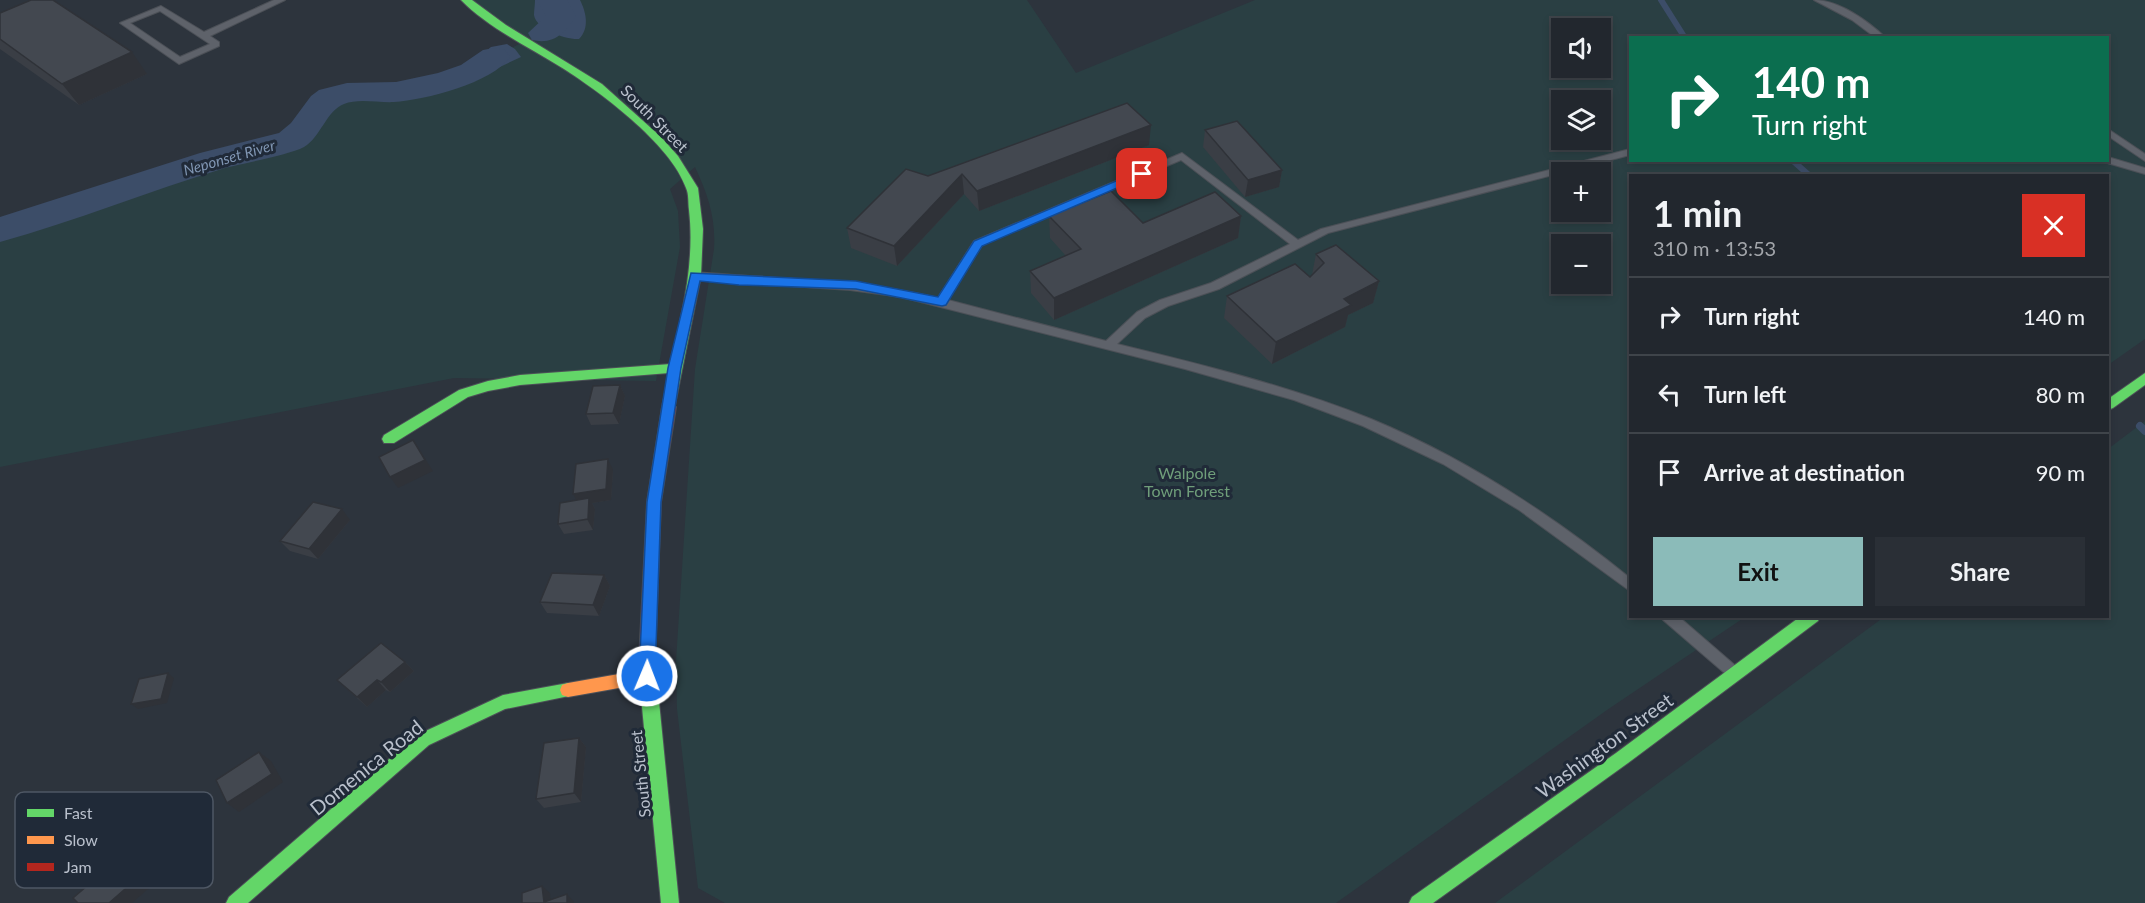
<!DOCTYPE html>
<html lang="en">
<head>
<meta charset="utf-8">
<style>
  body { margin:0; font-family:Lato,sans-serif; background:#2a2f36; color:#f1f3f6; height:100vh; display:flex; flex-direction:column; font-size:22px; white-space:nowrap }
  * { box-sizing:border-box; margin:0 }
  p { font-size:20px; color:#a2a5aa }
  .icon { flex:none; width:33px; height:33px; fill:none; stroke:currentColor; stroke-width:2; stroke-linecap:round; stroke-linejoin:round }
  .map { position:relative; flex:1; overflow:hidden }
  .panel { position:absolute; left:1629px; top:174px; width:480px; height:444px; display:flex; flex-direction:column; background:#22272e; border-radius:0px; box-shadow:0 3px 9px #0003,0 0 0 2px #3f444a }
  .panel>* { flex:none }
  .banner { position:absolute; left:1629px; top:36px; width:480px; height:126px; border-radius:0px; box-shadow:0 3px 9px #0003,0 0 0 2px #3f444a; background:#0b6e4f; color:#fff; overflow:hidden }
  .controls { position:absolute; left:1551px; top:18px; display:grid; gap:12px }
  .controls a { display:grid; place-items:center; width:60px; height:60px; border-radius:0px; background:#22272e; box-shadow:0 3px 9px #0003,0 0 0 2px #3f444a; font-size:30px }
  .pin { position:absolute; display:grid; place-items:center; width:51px; height:51px; color:#fff; margin:-26px; border-radius:12px; box-shadow:0 3px 9px #0006 }
  .me { position:absolute; width:66px; margin:-33px; rotate:1deg; stroke-linejoin:round; filter:drop-shadow(0 0 4px #0008) }
  .turn { display:flex; align-items:center; gap:21px; height:126px; padding:0 24px; font-size:27px }
  .turn .icon { width:78px; height:78px; stroke-width:2.5 }
  .turn b { display:block; font-size:42px; line-height:51px }
  .round { display:grid; place-items:center; flex:none; width:63px; height:63px; border-radius:0px; background:#2a2f36 }
  .head { display:flex; align-items:center; justify-content:space-between; height:102px; padding:0 24px }
  h1 { font-size:36px; font-weight:700; line-height:45px }
  .button { display:flex; gap:12px; margin-top:auto; padding:12px 24px }
  .button a { flex:1; height:69px; border-radius:0px; background:#8bbbb9; color:#111; font-size:24px; font-weight:700; line-height:69px; text-align:center }
  .button a+a { background:#2a2f36; color:#f1f3f6 }
  ul { padding:0; list-style:none }
  li { display:flex; align-items:center; gap:18px; height:78px; padding:0 24px; border-top:2px solid #3f444a }
  li div { flex:1 }
  li b { display:block; font-size:22px }
  li em { font-style:normal }
  .map>svg:first-child { display:block }
  .green { fill:#2a3f43; fill-rule:evenodd }
  .water { fill:#3c4d68 }
  .lines { fill:none; stroke-linecap:round; stroke-linejoin:round }
  .stream-far1 { stroke:#3c4d68; stroke-width:6 }
  .stream { stroke:#3c4d68; stroke-width:8 }
  .river { fill:#3c4d68; fill-rule:evenodd }
  .lane-casing { stroke:#4c5057; stroke-width:2 }
  .fast-casing { stroke:#4c5057; stroke-width:2 }
  .slow-casing { stroke:#4c5057; stroke-width:2 }
  .jam-casing { stroke:#4c5057; stroke-width:2 }
  .lane { fill:#5e626a; fill-rule:evenodd }
  .fast { fill:#63d668; fill-rule:evenodd }
  .slow { fill:#ff974d; fill-rule:evenodd }
  .jam { fill:#b3261e; fill-rule:evenodd }
  .wall { fill:#3a3e45 }
  .shaded-wall { fill:#2f3238 }
  .building { fill:#434850; stroke:#2f3238; stroke-width:1.5 }
  .route { fill:#1a73e8; stroke:#114b97; stroke-width:1.5 }
  .labels { text-anchor:middle; dominant-baseline:central; stroke-width:6; stroke-linejoin:round; paint-order:stroke }
  .far-water-label { font-size:15px; font-style:italic; fill:#8096b3; stroke:#202a38 }
  .street-label { font-size:16px; fill:#b9c0cc; stroke:#202a38 }
  .park-label { font-size:16px; fill:#6f9e7a; stroke:#202a38 }
  .near-street-label { font-size:20px; fill:#b9c0cc; stroke:#202a38 }
  .key { fill:#202a38; stroke:#4e5764; stroke-width:1.5 }
  .key-label { font-size:16px; fill:#b9c0cc }
</style>
</head>
<body>
<div class="map">
<svg width="2145" height="903" viewBox="0 0 2145 903">
  <rect width="100%" height="100%" fill="#2d343d"/>
  <g class="green">
    <path d="M466,0H1027L1076,73L1255,0H2145V339L2108,365V176H1630V616L1745,617L1607,710L1336,903H725L698,888L677,709L676,661L695,369L714,249C716,218 708,195 695,167L670,189L678,211L680,247L656,381L454,378L0,467V230L212,161L291,140L303,130L323,103L331,97L347,93L396,92L447,81L525,41ZM1562,28H1600V68H1562ZM1630,38H2108V160H1630ZM1562,100H1600V140H1562ZM1562,172H1600V212H1562ZM1562,244H1600V284H1562Z"/>
    <polygon points="2145,421 2145,903 1495,903 1884,617 2108,616 2108,449"/>
  </g>
  <g class="water">
    <path d="M535,0H580C586,12 590,28 579,39C566,40 536,29 534,15C534,10 535,5 535,0Z"/>
    <polygon points="507,44 515,49 521,57 457,87 443,87 436,79 469,65 491,47"/>
  </g>
  <g class="lines">
    <g class="stream-far1">
      <polyline points="1661,0 1685,38"/>
      <polyline points="1792,160 1810,176"/>
    </g>
    <polyline class="stream" points="2140,426 2145,431"/>
    <g class="river">
      <path d="M537,0H567L576,16C565,33 554,45 532,40L528,33L546,16Z"/>
      <path d="M494,48L505,50L510,57C492,83 425,100 394,102C379,103 358,98 344,104C326,111 321,137 304,147C289,155 244,163 225,168C149,191 76,221 0,242V217L200,153L279,133L291,123L311,96L319,90L347,83L396,82L438,73L461,65L483,50Z"/>
    </g>
    <defs>
      <g id="lane">
        <path d="M274,0H285L210,36L219,42V46L179,64L120,23L161,6L204,32ZM160,11L210,44L180,57L130,23Z"/>
        <path d="M1814,0C1839,0 1868,21 1886,38H1876L1852,20Z"/>
        <polygon points="2108,129 2145,154 2145,161 2108,136"/>
        <path d="M1630,149V155L1328,233L1219,289L1168,306L1145,318L1117,344C1203,365 1289,386 1371,419C1465,458 1551,514 1630,578V591L1519,510L1443,464L1363,426L1294,400L1185,369L901,297L850,290L695,280L690,276L695,272C777,279 858,279 938,298L974,241L1182,153L1298,240L1321,229ZM1181,160L1290,244L1211,283L1160,300L1137,312L1106,341L948,300L982,245Z"/>
        <polygon points="2108,157 2145,168 2145,174 2104,162 2103,160 2108,160"/>
        <polygon points="1662,616 1678,616 1738,668 1740,672 1738,676 1733,678 1728,676 1663,620"/>
      </g>
      <g id="fast">
        <path d="M461,0H472L506,25L602,84L661,137L678,156L698,188L703,229L701,276L674,410H664L662,407L669,373L520,385L488,391L468,397L394,443H384L382,439L384,435L459,390L488,381L520,375L671,364C682,313 695,263 689,210C688,203 689,194 686,188C671,144 598,90 559,66C528,47 486,26 461,0Z"/>
        <polygon points="2145,373 2145,385 2113,408 2108,410 2108,399"/>
        <polygon points="1801,616 1820,616 1818,621 1628,763 1433,903 1409,903 1412,897 1616,753"/>
        <polygon points="647,654 652,656 655,661 679,903 661,903 639,676 642,656"/>
        <polygon points="568,683 574,685 576,690 574,695 505,709 429,745 248,903 226,903 229,897 417,735 503,695"/>
      </g>
      <polygon id="slow" points="647,669 653,671 655,676 653,681 647,683 568,697 562,695 560,690 562,685 568,683"/>
      <polygon id="jam" points="669,402 676,407 661,502 655,661 652,666 647,668 642,666 639,661 647,502 662,407"/>
    </defs>
    <use href="#lane" class="lane-casing"/>
    <use href="#fast" class="fast-casing"/>
    <use href="#slow" class="slow-casing"/>
    <use href="#jam" class="jam-casing"/>
    <use href="#lane" class="lane"/>
    <use href="#fast" class="fast"/>
    <use href="#slow" class="slow"/>
    <use href="#jam" class="jam"/>
  </g>
  <g class="wall">
    <polygon points="0,13 147,74 79,105 0,49"/>
    <polygon points="1205,130 1282,170 1279,187 1245,197 1203,147"/>
    <polygon points="1149,145 979,211 964,194 897,266 851,248 847,228 928,176"/>
    <polygon points="1049,216 1143,223 1241,216 1238,238 1054,320 1031,293 1030,271 1066,256 1050,238"/>
    <polygon points="1316,254 1379,281 1373,303 1348,315 1345,327 1272,364 1224,318 1227,296 1310,277 1312,275"/>
    <polygon points="620,385 625,396 619,424 591,425 586,414"/>
    <polygon points="613,470 611,500 592,503 595,509 593,530 564,534 558,524 576,500"/>
    <polygon points="350,520 318,559 290,551 280,541"/>
    <polygon points="604,575 610,586 599,616 547,613 540,602"/>
    <polygon points="405,662 414,671 390,692 386,690 367,707 337,680"/>
    <polygon points="579,738 586,747 581,802 544,808 536,799"/>
  </g>
  <g class="shaded-wall">
    <polygon points="132,52 147,74 79,105 62,84"/>
    <polygon points="1151,125 1149,145 979,211 977,191"/>
    <polygon points="1282,170 1279,187 1245,197 1248,180"/>
    <polygon points="962,174 964,194 897,266 894,246"/>
    <polygon points="1241,216 1238,238 1054,320 1054,298"/>
    <polygon points="1379,281 1373,303 1348,315 1345,327 1272,364 1276,342 1344,299"/>
    <polygon points="620,385 625,396 619,424 613,413"/>
    <polygon points="413,440 433,471 398,488 390,477"/>
    <polygon points="608,459 613,470 611,500 592,503 595,509 593,530 573,494"/>
    <polygon points="342,509 350,520 318,559 309,549"/>
    <polygon points="604,575 610,586 599,616 593,605"/>
    <polygon points="405,662 414,671 390,692 381,682"/>
    <polygon points="168,673 174,678 167,703 138,709 131,704"/>
    <polygon points="377,680 386,690 367,707 357,697"/>
    <polygon points="579,738 586,747 581,802 574,793"/>
    <polygon points="259,752 271,761 283,782 239,812 227,803"/>
    <polygon points="122,856 136,864 155,883 132,903 109,903"/>
    <polygon points="542,886 550,893 551,903 544,902"/>
    <polygon points="567,894 574,902 574,903 567,903"/>
  </g>
  <g class="building">
    <polygon points="31,0 53,0 132,52 62,84 0,39 0,13"/>
    <polygon points="1127,103 1151,125 977,191 962,174 894,246 847,228 906,169 928,176"/>
    <polygon points="1237,121 1282,170 1248,180 1205,130"/>
    <polygon points="1111,191 1143,223 1215,192 1241,216 1054,298 1030,271 1081,249 1049,216"/>
    <polygon points="1336,245 1379,281 1344,299 1351,305 1276,342 1227,296 1295,264 1310,277 1324,263 1316,254"/>
    <polygon points="620,385 613,413 586,414 593,386"/>
    <polygon points="413,440 425,460 390,477 379,457"/>
    <polygon points="608,459 606,489 573,494 576,464"/>
    <polygon points="589,498 588,519 558,524 560,503"/>
    <polygon points="313,502 342,509 309,549 280,541"/>
    <polygon points="552,573 604,575 593,605 540,602"/>
    <polygon points="381,643 405,662 381,682 377,680 357,697 337,680"/>
    <polygon points="168,673 161,699 131,704 139,679"/>
    <polygon points="579,738 574,793 536,799 544,743"/>
    <polygon points="259,752 272,774 227,803 216,780"/>
    <polygon points="122,856 141,875 109,903 78,903 73,898"/>
    <polygon points="542,886 544,902 567,894 567,903 522,903 522,893"/>
  </g>
  <polygon class="route" points="1142,170 1145,171 1145,176 982,246 946,305 942,306 856,289 739,285 700,281 681,368 661,502 655,676 653,681 647,683 642,681 639,676 647,502 668,368 691,273 856,281 938,297 974,241"/>
  <g class="labels">
    <g class="far-water-label">
      <text transform="translate(229 157) rotate(-16)">Neponset River</text>
    </g>
    <g class="street-label">
      <text transform="translate(655 118) rotate(45)">South Street</text>
      <text transform="translate(640 774) rotate(-96)">South Street</text>
    </g>
    <g class="park-label">
      <text x="1187" y="472">Walpole<tspan x="1187" dy="18">Town Forest</tspan></text>
    </g>
    <g class="near-street-label">
      <text transform="translate(1604 745) rotate(-36)">Washington Street</text>
      <text transform="translate(366 767) rotate(-39)">Domenica Road</text>
    </g>
  </g>
  <rect x="15" y="792" width="198" height="96" rx="9" class="key"/>
  <rect x="27" y="809" width="27" height="8" fill="#63d668"/>
  <rect x="27" y="836" width="27" height="8" fill="#ff974d"/>
  <rect x="27" y="863" width="27" height="8" fill="#b3261e"/>
  <g class="key-label">
    <text x="64" y="819">Fast</text>
    <text x="64" y="846">Slow</text>
    <text x="64" y="873">Jam</text>
  </g>
</svg>
<div class="controls">
<a><svg class="icon" aria-label="sound" viewBox="0 0 24 24"><path d="M4 9h4l5-4v14l-5-4H4zM17 9q2 3 0 6"/></svg></a>
<a><svg class="icon" aria-label="layers" viewBox="0 0 24 24"><path d="M12 4l9 5-9 5-9-5zM3 14l9 5 9-5"/></svg></a>
<a>+</a>
<a>−</a>
</div>
<div class="pin" style="left:1142px;top:174px;background:#d93025"><svg class="icon" aria-label="arrive" viewBox="0 0 24 24"><path d="M6 21V4h12l-3 4 3 4H6"/></svg></div>
<svg class="me" style="left:647px;top:676px" viewBox="-20 -20 40 40"><circle r="17" fill="#1a73e8" stroke="#fff" stroke-width="3"/><path d="M0-11L8 9 0 5-8 9z" fill="#fff"/></svg>
<div class="banner">
<div class="turn"><svg class="icon" aria-label="right" viewBox="0 0 24 24"><path d="M7 20v-9h11M14 6l5 5-5 5"/></svg><div><b>140 m</b>Turn right</div></div>
</div>
<section class="panel">
<div class="head"><div><h1>1 min</h1><p>310 m · 13:53</p></div><a class="round" style="background:#d93025;color:#fff"><svg class="icon" aria-label="close" viewBox="0 0 24 24"><path d="M6 6l12 12M18 6L6 18"/></svg></a></div>
<ul>
<li><svg class="icon" aria-label="right" viewBox="0 0 24 24"><path d="M7 20v-9h11M14 6l5 5-5 5"/></svg><div><b>Turn right</b></div><em>140 m</em></li>
<li><svg class="icon" aria-label="left" viewBox="0 0 24 24"><path d="M17 20v-9H6M10 6l-5 5 5 5"/></svg><div><b>Turn left</b></div><em>80 m</em></li>
<li><svg class="icon" aria-label="arrive" viewBox="0 0 24 24"><path d="M6 21V4h12l-3 4 3 4H6"/></svg><div><b>Arrive at destination</b></div><em>90 m</em></li>
</ul>
<div class="button"><a>Exit</a><a>Share</a></div>
</section>
</div>
</body>
</html>
